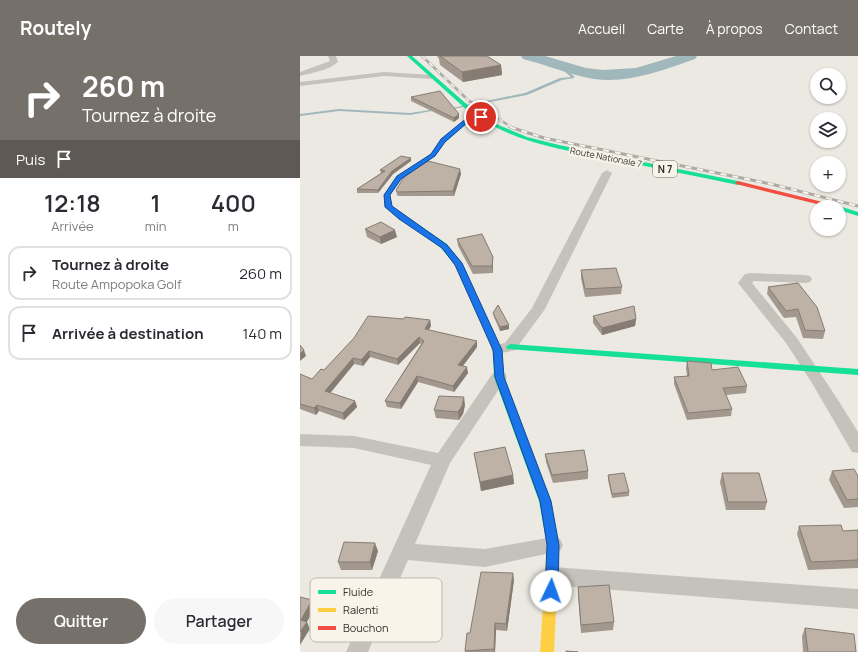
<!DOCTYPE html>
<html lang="fr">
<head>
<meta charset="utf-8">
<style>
  body { margin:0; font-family:Manrope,sans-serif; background:#f7f7f7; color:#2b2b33; height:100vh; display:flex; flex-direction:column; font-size:15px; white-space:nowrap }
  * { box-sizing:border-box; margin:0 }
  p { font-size:13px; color:#7c7c81 }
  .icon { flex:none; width:22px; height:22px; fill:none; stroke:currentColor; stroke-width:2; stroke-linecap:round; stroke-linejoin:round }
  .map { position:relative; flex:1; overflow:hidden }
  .details { display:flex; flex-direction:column; background:#fff; width:300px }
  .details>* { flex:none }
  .top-card { background:#76706a; color:#fff; overflow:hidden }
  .controls { position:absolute; left:510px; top:12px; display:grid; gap:8px }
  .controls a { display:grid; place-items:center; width:36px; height:36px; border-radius:50%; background:#fff; box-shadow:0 1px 3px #0004; font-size:20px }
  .pin { position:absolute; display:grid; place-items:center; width:34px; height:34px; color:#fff; margin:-17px; border:2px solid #fff; border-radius:50%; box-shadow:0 1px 4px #0007 }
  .me { position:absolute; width:44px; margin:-22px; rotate:3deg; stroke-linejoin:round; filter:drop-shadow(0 0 3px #0008) }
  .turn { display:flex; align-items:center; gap:14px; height:84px; padding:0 16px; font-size:18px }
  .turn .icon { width:52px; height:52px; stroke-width:2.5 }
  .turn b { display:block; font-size:28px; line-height:34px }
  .then { display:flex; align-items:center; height:38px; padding:0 16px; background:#0003; gap:8px; font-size:15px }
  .eta { display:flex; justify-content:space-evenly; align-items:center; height:68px; text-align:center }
  .eta b { font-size:24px; font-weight:600; line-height:28px }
  .cta { display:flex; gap:8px; margin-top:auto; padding:8px 16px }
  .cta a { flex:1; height:46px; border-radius:24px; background:#76706a; color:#fff; font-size:16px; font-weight:600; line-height:46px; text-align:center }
  .cta a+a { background:#f7f7f7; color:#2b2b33 }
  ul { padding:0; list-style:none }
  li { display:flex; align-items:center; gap:12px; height:54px; margin:0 8px 6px; padding:0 8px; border:2px solid #e1e1e2; border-radius:12px }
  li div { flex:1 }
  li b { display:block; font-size:15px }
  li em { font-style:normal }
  header { display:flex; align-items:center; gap:24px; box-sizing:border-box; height:56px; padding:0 20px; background:#76706a; color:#fff }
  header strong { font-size:19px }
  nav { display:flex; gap:22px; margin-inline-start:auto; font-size:14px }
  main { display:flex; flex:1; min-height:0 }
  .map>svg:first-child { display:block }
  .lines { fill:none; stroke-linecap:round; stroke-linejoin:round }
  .stream { fill:#a0b7bc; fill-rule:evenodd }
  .river { fill:#a0b7bc; fill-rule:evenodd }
  .street { fill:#c5c1bb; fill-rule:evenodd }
  .fast { fill:#16e098; fill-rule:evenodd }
  .slow { fill:#ffcf43; fill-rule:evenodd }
  .jam { fill:#f24e42; fill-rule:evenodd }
  .rail-far1-casing { stroke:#adaaa5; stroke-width:2.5 }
  .rail-casing { stroke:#adaaa5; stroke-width:3 }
  .rail-far1 { stroke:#f8f4ea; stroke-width:1.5; stroke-dasharray:5; stroke-linecap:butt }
  .rail { stroke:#f8f4ea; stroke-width:2; stroke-dasharray:6; stroke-linecap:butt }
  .wall { fill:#a3988e }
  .shaded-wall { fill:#857c74 }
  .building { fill:#beb1a5; stroke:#857c74 }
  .route { fill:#1a73e8; stroke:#114b97 }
  .labels { text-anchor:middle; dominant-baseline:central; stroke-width:4; stroke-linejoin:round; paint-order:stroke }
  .far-street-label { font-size:9px; fill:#362f29; stroke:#f8f4ea }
  .shield { fill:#f8f4ea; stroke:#706a63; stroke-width:1 }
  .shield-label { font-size:10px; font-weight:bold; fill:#362f29 }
  .key { fill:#f8f4ea; stroke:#beb9b0; stroke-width:1 }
  .key-label { font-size:11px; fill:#362f29 }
</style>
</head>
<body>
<header>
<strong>Routely</strong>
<nav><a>Accueil</a><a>Carte</a><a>À propos</a><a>Contact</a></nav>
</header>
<main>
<section class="details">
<div class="top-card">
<div class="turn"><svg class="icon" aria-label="right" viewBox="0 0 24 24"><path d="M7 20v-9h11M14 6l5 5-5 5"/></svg><div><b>260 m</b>Tournez à droite</div></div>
<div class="then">Puis<svg class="icon" aria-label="arrive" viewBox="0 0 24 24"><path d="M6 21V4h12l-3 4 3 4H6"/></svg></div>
</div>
<div class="eta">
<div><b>12:18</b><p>Arrivée</p></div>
<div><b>1</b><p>min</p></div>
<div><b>400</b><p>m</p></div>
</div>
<ul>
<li><svg class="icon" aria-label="right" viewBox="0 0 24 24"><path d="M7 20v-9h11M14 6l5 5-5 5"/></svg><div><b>Tournez à droite</b><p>Route Ampopoka Golf</p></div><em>260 m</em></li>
<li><svg class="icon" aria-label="arrive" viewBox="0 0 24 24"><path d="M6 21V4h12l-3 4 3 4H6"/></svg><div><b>Arrivée à destination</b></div><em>140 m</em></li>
</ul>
<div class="cta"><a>Quitter</a><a>Partager</a></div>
</section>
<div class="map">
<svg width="558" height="596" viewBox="0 0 558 596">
  <rect width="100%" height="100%" fill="#ece9e2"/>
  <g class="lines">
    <g class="stream">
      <polygon points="275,12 276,14 267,15 274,20 274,22 262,24 227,39 148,54 147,53 225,37 260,22 271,21 264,15"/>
      <polygon points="39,53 110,57 136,53 137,54 110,59 39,55 0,60 0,58"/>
    </g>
    <path class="river" d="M221,0H245L286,12L303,14L336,12L376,0H397L395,3C364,14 328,28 294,23C270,19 247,9 223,3Z"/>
    <g class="street">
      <path d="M28,0H36L38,6C29,14 12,17 0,20V16L30,5Z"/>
      <polygon points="84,16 132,19 136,21 132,23 84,20 0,30 0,26"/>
      <polygon points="307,114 312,117 245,253 215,294 198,298 193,296 191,293 193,290 205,287 232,252 302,117"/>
      <polygon points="450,217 505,219 510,220 512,223 510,226 505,227 454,225 452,227 497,282 538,344 558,376 558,397 552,396 512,327 486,287 438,227 445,218"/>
      <polygon points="199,316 205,317 207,321 150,407 115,488 185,493 253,481 260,483 263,489 260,495 185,511 108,504 68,596 46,596 131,409 54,392 0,390 0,378 54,380 138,397 193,317"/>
      <polygon points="252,511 558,533 558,553 252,529 245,526 242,520 245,514"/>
    </g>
    <g class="fast">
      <path d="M107,0H112L171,52L196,68L227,81L259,89L438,125L441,127L438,129C395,120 352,111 309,103C265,94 219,87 181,63L167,67L145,86L135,100L101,123L90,139L91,150L147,188L163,209L201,294L204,321L251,445L258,483L256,487L252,488L248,487L246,483L239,445L194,321L193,294L155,209L141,192L85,151L84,139L97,121L131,98L141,84L163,65L177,61L167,54Z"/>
      <polygon points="539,150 558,156 558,160 539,154 539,151 536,151"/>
      <polygon points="210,288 558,313 558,319 207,293 206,291"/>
    </g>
    <polygon class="slow" points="252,478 256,479 259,489 254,596 240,596 247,489 246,483 248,479"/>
    <polygon class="jam" points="438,125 539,150 540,151 539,153 539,151 529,151 436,128 435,127"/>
    <defs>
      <polyline id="rail-far1" points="122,0 168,44 213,72"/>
      <polyline id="rail" points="210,71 244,82 471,128 558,150"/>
    </defs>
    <use href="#rail-far1" class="rail-far1-casing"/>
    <use href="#rail" class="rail-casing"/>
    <use href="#rail-far1" class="rail-far1"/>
    <use href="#rail" class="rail"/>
  </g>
  <g class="wall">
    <polygon points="137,0 187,0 201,9 202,19 163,26 140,9 139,3"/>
    <polygon points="111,41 159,62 154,66 111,45"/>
    <polygon points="111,102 111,105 93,118 78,137 57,137 57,133 81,117 80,114"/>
    <polygon points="161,118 154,140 98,140 97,139 96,134"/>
    <polygon points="65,173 97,181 81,188 67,181"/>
    <polygon points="157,183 193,201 193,217 173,218 158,190"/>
    <polygon points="281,214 322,231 321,238 285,241 281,222"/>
    <polygon points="498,227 525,275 523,283 503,282 496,261 484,262 467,238 468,231"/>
    <polygon points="193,257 209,273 200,275 194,261"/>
    <polygon points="293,260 336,263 335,270 302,279 293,267"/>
    <polygon points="104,263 130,264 131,270 128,274 177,285 177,291 163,310 168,317 154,336 118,326 101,353 87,351 85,345 121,288 120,287 98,309 70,301 63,310 54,308 30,337 55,345 57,351 44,364 19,355 16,359 0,353 0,318 12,323 24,314"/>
    <polygon points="387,305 412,314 447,330 446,337 426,339 432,353 431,360 387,364 374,328 374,321 387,320 386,312"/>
    <polygon points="165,349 163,358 159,364 136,362 134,354"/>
    <polygon points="174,397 213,419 214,428 181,435"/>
    <polygon points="245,398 288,415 288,423 253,427 246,406"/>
    <polygon points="532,415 558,420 558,451 544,452 529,424"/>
    <polygon points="422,417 467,446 465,454 426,454 420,426"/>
    <polygon points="308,419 329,436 329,440 312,442 308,424"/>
    <polygon points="499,470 543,475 558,474 558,512 508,514 497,478"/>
    <polygon points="78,495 72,514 41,514 38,506"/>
    <polygon points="214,524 207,575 196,574 195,596 165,596 170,577"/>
    <polygon points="278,531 314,566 313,574 281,577 278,540"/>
    <polygon points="505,572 556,596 503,596 502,580"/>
  </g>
  <g class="shaded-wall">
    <polygon points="201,9 202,19 163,26 162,16"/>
    <polygon points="159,58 159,62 154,66 154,62"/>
    <polygon points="111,102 111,105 93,118 78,137 78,134 92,115"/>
    <polygon points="160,113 161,118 154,140 153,135"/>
    <polygon points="95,174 97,181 81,188 80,181"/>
    <polygon points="193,201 193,217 192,210"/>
    <polygon points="336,263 335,270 302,279 302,272"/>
    <polygon points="130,264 131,270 126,279 125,273"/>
    <polygon points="209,269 209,273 200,275 200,271"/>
    <polygon points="119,281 120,287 98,309 97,303"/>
    <polygon points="177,285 177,291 159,315 158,309"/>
    <polygon points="4,294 6,300 0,305 0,298"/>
    <polygon points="69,295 70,301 63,310 61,304"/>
    <polygon points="53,302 54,308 27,341 25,335"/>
    <polygon points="167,311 168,317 154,336 153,330"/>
    <polygon points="117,320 118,326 101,353 100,347"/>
    <polygon points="164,341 165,349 163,358 159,364 158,356"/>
    <polygon points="55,345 57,351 44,364 43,357"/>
    <polygon points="17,349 19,355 16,359 14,352"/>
    <polygon points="213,419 214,428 181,435 180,426"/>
    <polygon points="75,487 78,495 72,514 70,506"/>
    <polygon points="213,517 214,524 207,575 206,568"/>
    <polygon points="12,544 15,551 7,566 10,573 0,589 1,564"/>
    <polygon points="195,567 196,574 195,596 194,596"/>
  </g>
  <g class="building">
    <polygon points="140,0 187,0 201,9 162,16"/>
    <polygon points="140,35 159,58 154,62 111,41"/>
    <polygon points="101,100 111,102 92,115 78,134 57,133 85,115 80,114"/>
    <polygon points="128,105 160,113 153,135 97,136 96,134 104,121"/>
    <polygon points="81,166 95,174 80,181 65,173"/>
    <polygon points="182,178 193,201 192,210 172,210 157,183"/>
    <polygon points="316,212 322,231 285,233 281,214"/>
    <polygon points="498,227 517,251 525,275 505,274 498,253 486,255 468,231"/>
    <polygon points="198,249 209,269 200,271 193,257"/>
    <polygon points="334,250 336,263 302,272 293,260"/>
    <polygon points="68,260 104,263 105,261 130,264 125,273 177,285 158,309 167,311 153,330 117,320 100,347 85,345 124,285 119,281 97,303 69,295 61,304 53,302 25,335 55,345 43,357 17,349 14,352 0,348 0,318 12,323 21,313 24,314 54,282"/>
    <polygon points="0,289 4,294 0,298"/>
    <polygon points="387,305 411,307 412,314 438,311 447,330 423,332 432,353 388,357 374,321 389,320"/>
    <polygon points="139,340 164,341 162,350 158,356 134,354"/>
    <polygon points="205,391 213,419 180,426 174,397"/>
    <polygon points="284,394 288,415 252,419 245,398"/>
    <polygon points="554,413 558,420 558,443 547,444 532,415"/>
    <polygon points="324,417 329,436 312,438 308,419"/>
    <polygon points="422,417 459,417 467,446 428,446"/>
    <polygon points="541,469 543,475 558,474 558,504 511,506 499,470"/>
    <polygon points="44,486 75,487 70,506 38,506"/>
    <polygon points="181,516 213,517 206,568 195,567 194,593 165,595 167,577 170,577"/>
    <polygon points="309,529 314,566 281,569 278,531"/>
    <polygon points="0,541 12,544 1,564 7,566 0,576"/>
    <polygon points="505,572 554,578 556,596 508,596"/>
    <polygon points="266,595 278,596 266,596"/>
  </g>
  <polygon class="route" points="179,60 184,61 167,67 145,86 135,100 101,123 90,139 92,150 147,189 162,207 202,294 204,321 251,445 259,489 258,535 256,539 251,541 247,539 245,535 247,489 240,445 195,321 193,294 155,209 142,192 99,163 85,151 84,139 97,120 131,98 141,83 163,65"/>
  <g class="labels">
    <g class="far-street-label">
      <text transform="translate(306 101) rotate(11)">Route Nationale 7</text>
    </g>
    <rect class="shield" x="353" y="105" width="24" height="16" rx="3"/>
    <g class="shield-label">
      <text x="365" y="113">N 7</text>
    </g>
  </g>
  <rect x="10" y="522" width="132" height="64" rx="6" class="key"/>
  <rect x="18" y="534" width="18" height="4" fill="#16e098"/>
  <rect x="18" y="552" width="18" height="4" fill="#ffcf43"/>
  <rect x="18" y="570" width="18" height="4" fill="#f24e42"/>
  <g class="key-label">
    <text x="43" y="540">Fluide</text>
    <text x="43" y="558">Ralenti</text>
    <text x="43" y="576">Bouchon</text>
  </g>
</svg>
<div class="controls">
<a><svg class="icon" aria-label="search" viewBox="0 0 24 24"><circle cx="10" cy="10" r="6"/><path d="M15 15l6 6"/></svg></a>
<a><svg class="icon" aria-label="layers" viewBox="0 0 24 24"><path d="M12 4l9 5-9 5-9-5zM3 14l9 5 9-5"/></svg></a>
<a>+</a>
<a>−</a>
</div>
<div class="pin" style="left:181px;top:61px;background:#d93025"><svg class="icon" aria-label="arrive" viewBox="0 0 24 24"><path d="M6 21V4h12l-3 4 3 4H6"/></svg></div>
<svg class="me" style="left:251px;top:535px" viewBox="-20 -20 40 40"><circle r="19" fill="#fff"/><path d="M0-13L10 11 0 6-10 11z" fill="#1a73e8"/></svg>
</div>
</main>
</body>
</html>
